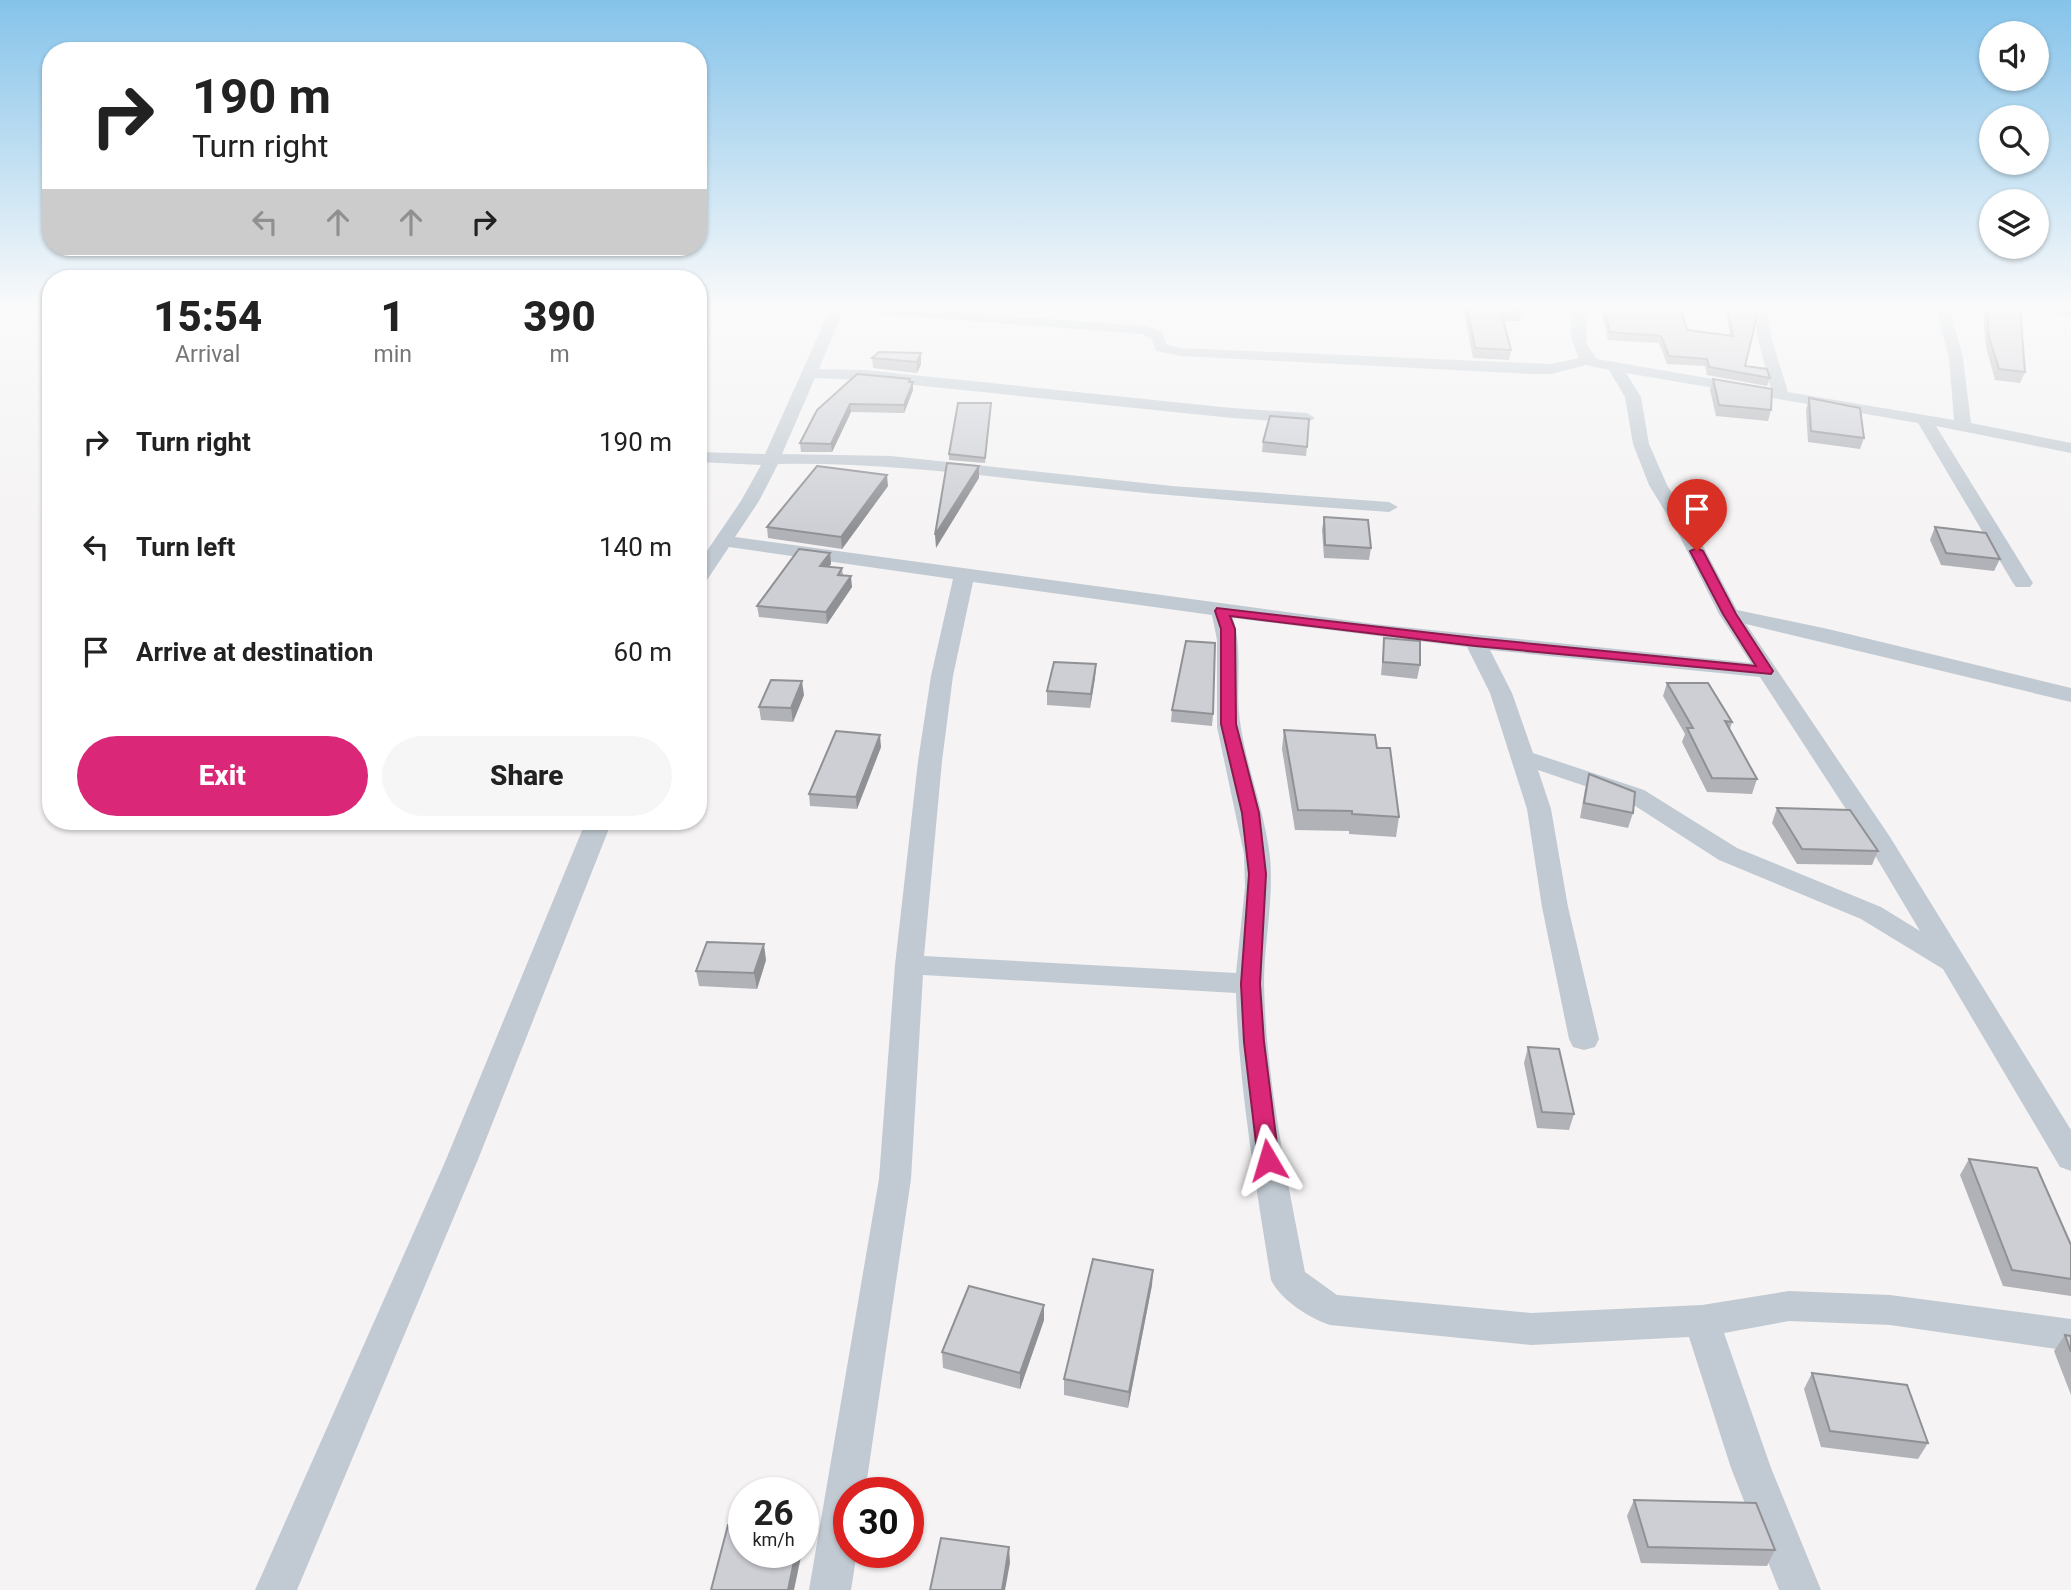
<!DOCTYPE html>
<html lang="en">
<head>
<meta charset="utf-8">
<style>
  body { margin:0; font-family:Roboto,sans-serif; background:#f6f6f6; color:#222; height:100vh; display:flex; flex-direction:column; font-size:26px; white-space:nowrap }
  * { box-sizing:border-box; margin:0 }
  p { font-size:23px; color:#767676 }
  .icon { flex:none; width:38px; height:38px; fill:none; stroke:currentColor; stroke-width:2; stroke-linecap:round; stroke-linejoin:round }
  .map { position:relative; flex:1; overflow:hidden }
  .sheet { position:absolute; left:42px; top:270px; width:665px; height:560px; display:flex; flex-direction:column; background:#fff; border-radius:28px; box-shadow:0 2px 5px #0004 }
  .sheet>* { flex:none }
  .guide { position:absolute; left:42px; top:42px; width:665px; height:214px; border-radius:28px; box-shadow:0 2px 5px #0004; background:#fff; color:#222; overflow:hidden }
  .fabs { position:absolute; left:1979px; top:21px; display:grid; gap:14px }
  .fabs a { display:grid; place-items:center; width:70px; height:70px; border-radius:50%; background:#fff; box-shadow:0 2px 5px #0004; font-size:35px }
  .speed { position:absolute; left:728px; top:1477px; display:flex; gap:14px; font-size:35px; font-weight:700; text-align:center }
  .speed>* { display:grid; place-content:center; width:91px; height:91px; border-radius:50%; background:#fff; box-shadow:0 2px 5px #0004; line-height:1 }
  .speed small { font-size:18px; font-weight:400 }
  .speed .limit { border:10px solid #d22; background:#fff; color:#111 }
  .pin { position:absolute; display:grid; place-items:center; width:60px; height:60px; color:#fff; margin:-72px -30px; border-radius:50% 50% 50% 0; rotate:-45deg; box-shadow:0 0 7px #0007 }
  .pin .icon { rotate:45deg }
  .me { position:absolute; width:77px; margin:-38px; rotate:353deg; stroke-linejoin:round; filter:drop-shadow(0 0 5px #0008) }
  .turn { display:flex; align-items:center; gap:24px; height:147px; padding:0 35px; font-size:32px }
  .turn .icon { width:91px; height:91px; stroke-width:2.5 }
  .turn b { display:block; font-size:49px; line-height:60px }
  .lanes { display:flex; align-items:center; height:66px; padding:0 35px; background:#0003; justify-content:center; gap:35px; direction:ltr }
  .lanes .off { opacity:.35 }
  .eta { display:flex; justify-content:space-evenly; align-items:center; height:119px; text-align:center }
  .eta b { font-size:42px; font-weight:800; line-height:49px }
  .action { display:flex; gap:14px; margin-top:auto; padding:14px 35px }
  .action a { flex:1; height:80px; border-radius:42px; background:#db2777; color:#fff; font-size:28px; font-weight:800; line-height:80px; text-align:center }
  .action a+a { background:#f6f6f6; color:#222 }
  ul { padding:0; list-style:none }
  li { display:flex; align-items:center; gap:21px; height:105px; padding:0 35px }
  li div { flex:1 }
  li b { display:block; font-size:26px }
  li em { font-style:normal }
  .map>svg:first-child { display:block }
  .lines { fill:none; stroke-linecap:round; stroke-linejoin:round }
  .street { fill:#c1cad2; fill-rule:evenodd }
  .wall { fill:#b0b2b7 }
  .shaded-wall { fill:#909195 }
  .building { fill:#cdcfd5; stroke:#909195; stroke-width:2 }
  .route { fill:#db2777; stroke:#8e194d; stroke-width:2 }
</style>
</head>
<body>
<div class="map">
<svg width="2071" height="1590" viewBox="0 0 2071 1590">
  <rect width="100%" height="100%" fill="#f5f3f3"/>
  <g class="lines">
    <g class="street">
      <path d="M831,307H891L1144,326L1162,332L1167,345L1181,348L1551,364L1579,358L1571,338V307H1585L1587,345L1597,359L1771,389L1758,340L1753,307H1767L1772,340L1788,392L1954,420L1949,358L1935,307H1949L1963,358L1971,423L2071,443V453L1936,426L2033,583L2030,587H2016L2013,583L1918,423L1626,373L1641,397L1649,444L1667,485L1695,531L1737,610L1828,629L2071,688V702L1746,624L1890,837L2071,1130V1171L2060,1167L1943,969L1861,919L1719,860L1626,800L1538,770L1551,809L1568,907L1599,1039L1595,1047L1584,1050L1573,1047L1569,1039L1542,907L1527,809L1490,693L1467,647L1233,618C1244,654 1234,692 1241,728C1248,772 1265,813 1270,857C1274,900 1264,942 1264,984C1266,1081 1287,1177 1305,1272L1337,1295L1531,1313L1702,1305L1789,1291L1890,1295L2071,1319V1351L1890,1325L1789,1321L1724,1333L1771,1468L1821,1590H1779L1731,1468L1689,1337L1531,1345L1330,1325C1309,1318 1281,1300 1271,1280C1256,1185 1239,1090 1236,993L923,975L911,1179L865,1493H849V1552H857L851,1590H809L879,1179L895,965L918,761L931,676L953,579L729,547L705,583L698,585V564L741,501L761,465L698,462V452L765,454ZM843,311L1142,334L1151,338L1156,351L1181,356L1531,374H1551L1586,365L1609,370L1625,397L1633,444L1649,485L1677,531L1719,614L1751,663L1374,624L735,537L759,501L778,464C888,462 998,478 1107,489C1201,499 1295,505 1389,512L1398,507L1389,502L1172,486L891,456L782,454L815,378L865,380L1232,418L1307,423L1315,418L1307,413L1232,408L865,370L819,369ZM973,582L1212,615L1217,640V727L1244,854L1245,887L1236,973L924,956L942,761L953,676ZM1490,650L1760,677L1864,837L1920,931L1881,907L1737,848L1644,790L1533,753L1512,693Z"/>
      <polygon points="2032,307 2071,308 2071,316 2039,311"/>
      <polygon points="586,821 612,821 477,1162 297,1590 255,1590 445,1162"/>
    </g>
  </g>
  <g class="wall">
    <polygon points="1465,307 1519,307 1521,312 1520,321 1503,321 1511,350 1509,360 1473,358 1464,311"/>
    <polygon points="1600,307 1680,307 1687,330 1730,335 1725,307 1753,307 1745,366 1770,378 1767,386 1707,375 1705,366 1667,364 1659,343 1608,340"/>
    <polygon points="1986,307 2013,307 2025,372 2020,383 1995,380 1986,347 1983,313"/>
    <polygon points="921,353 921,364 917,373 873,368 872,358"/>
    <polygon points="857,374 911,382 913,390 904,413 851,412 832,452 801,452 800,443"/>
    <polygon points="1713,379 1771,410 1768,421 1716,416 1710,390"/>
    <polygon points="1809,398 1864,438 1860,449 1808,442 1806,410"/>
    <polygon points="991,409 985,463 949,460 949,454"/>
    <polygon points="1263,442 1307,447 1306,456 1262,452"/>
    <polygon points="888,486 842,549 768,538 767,527"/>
    <polygon points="1324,517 1371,548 1369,560 1324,558 1322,530"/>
    <polygon points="1935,527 2000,559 1994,571 1941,565 1930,540"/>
    <polygon points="830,553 831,564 829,567 842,568 843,575 852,587 827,624 759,617 757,606"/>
    <polygon points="1384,638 1420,665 1417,679 1381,675"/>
    <polygon points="1096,664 1095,678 1090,708 1047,705 1047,691"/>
    <polygon points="1667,683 1732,722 1730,729 1757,779 1752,794 1707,792 1682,742 1685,734 1663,696"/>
    <polygon points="804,695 793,722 761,720 759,707"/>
    <polygon points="1172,710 1213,714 1212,726 1171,722"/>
    <polygon points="1284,730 1377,748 1399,817 1396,837 1349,834 1349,831 1295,830 1282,749"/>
    <polygon points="881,747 857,809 810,806 809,794"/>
    <polygon points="1589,774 1633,813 1628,828 1580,818 1585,789"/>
    <polygon points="1777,808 1878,851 1872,865 1797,864 1772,823"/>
    <polygon points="766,960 757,989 699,986 696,971"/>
    <polygon points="1528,1047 1574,1114 1569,1130 1537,1128 1524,1063"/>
    <polygon points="1969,1159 2071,1245 2071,1296 2003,1286 1960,1175"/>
    <polygon points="1153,1270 1152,1285 1128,1408 1064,1395 1064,1379"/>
    <polygon points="1044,1320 1020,1389 943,1368 942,1352"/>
    <polygon points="2065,1335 2071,1336 2071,1395 2054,1351"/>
    <polygon points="1812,1373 1928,1443 1918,1459 1821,1447 1804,1389"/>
    <polygon points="1634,1500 1775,1550 1767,1566 1641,1563 1627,1516"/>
  </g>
  <g class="shaded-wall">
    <polygon points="921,353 921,364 917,373 917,362"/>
    <polygon points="910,379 911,387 913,382 913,390 904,413 904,405"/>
    <polygon points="850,404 851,412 832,452 831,444"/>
    <polygon points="979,466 979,478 936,548 935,535"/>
    <polygon points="887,475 888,486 842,549 841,537"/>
    <polygon points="830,553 831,564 821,577 820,566"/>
    <polygon points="851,576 852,587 827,624 826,612"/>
    <polygon points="1096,664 1095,678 1090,708 1091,694"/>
    <polygon points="802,681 804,695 793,722 791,708"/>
    <polygon points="880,735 881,747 857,809 856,797"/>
    <polygon points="764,944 766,960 757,989 754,973"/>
    <polygon points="1153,1270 1152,1285 1128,1408 1129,1392"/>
    <polygon points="1044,1305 1044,1320 1020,1389 1020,1373"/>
    <polygon points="1009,1547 1010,1563 1005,1590 1002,1590"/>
    <polygon points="796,1552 802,1552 794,1590 788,1590"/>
  </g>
  <g class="building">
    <polygon points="1467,307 1519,307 1521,312 1501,312 1511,350 1475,348"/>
    <polygon points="1604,307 1680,307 1687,330 1733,336 1728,307 1753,307 1756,320 1745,366 1767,369 1770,378 1709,367 1707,359 1669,356 1661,336 1610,332"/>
    <polygon points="1987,307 2020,308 2025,372 1999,369 1989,337"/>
    <polygon points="879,352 921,353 917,362 872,358"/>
    <polygon points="857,374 910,379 909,382 913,382 904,405 850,404 831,444 800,443 817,410"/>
    <polygon points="1713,379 1772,389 1771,410 1719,405"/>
    <polygon points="1809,398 1860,408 1864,438 1811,431"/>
    <polygon points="958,403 991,403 985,458 949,454"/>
    <polygon points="1270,416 1309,419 1307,447 1263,442"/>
    <polygon points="947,463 979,466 935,535"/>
    <polygon points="817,466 887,475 841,537 767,527"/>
    <polygon points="1324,517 1368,520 1371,548 1325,545"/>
    <polygon points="1935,527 1986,533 2000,559 1946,553"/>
    <polygon points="799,549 830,553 820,566 842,568 838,575 851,576 826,612 757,606"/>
    <polygon points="1384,638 1420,641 1420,665 1383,662"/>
    <polygon points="1186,641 1215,643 1213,714 1172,710"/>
    <polygon points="1054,662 1096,664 1091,694 1047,691"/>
    <polygon points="771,680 802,681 791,708 759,707"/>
    <polygon points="1667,683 1708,683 1732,722 1725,721 1757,779 1712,778 1687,728 1693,728"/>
    <polygon points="1284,730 1375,735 1377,748 1390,748 1399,817 1352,814 1352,811 1298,810"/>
    <polygon points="836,731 880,735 856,797 809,794"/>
    <polygon points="1589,774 1635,792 1633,813 1584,803"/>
    <polygon points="1777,808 1850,810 1878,851 1802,849"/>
    <polygon points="707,942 764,944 754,973 696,971"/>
    <polygon points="1528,1047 1559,1049 1574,1114 1542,1112"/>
    <polygon points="1969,1159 2037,1168 2071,1245 2071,1279 2012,1270"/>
    <polygon points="1093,1259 1153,1270 1129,1392 1064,1379"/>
    <polygon points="969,1286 1044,1305 1020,1373 942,1352"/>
    <polygon points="2065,1335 2071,1336 2071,1352"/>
    <polygon points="1812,1373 1907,1385 1928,1443 1830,1431"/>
    <polygon points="1634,1500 1756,1503 1775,1550 1648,1547"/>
    <polygon points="728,1525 744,1527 744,1552 796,1552 788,1590 711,1590"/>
    <polygon points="941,1538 1009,1547 1002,1590 930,1590"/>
  </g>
  <linearGradient id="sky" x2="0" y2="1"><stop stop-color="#85c3ea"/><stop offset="0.58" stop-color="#fafafa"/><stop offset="1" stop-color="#fafafa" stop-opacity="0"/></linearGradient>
  <rect width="2071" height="529" fill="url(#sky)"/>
  <polygon class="route" points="1697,548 1703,551 1736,614 1773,671 1771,674 1475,646 1230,616 1235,629 1236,724 1259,813 1266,874 1260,984 1264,1042 1279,1160 1276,1166 1268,1169 1261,1166 1258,1160 1244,1042 1241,984 1249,874 1242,813 1221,724 1221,629 1215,611 1217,608 1475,638 1756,666 1723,614 1690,551"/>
</svg>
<div class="fabs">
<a><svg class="icon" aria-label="sound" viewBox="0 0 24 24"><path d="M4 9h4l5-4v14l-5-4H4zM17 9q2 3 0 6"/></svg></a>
<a><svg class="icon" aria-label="search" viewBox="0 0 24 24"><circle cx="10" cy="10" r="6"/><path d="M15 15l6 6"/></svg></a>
<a><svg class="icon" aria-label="layers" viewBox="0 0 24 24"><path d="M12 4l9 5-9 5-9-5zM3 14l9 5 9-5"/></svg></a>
</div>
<div class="speed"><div>26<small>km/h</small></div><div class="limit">30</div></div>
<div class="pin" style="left:1697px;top:551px;background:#d93025"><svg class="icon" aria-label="arrive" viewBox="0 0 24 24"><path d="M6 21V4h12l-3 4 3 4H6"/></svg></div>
<svg class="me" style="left:1268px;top:1160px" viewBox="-20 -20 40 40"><path d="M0-17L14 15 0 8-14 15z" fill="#db2777" stroke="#fff" stroke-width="4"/></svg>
<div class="guide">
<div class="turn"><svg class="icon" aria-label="right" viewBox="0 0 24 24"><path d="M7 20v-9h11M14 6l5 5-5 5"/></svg><div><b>190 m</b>Turn right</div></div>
<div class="lanes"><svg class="icon off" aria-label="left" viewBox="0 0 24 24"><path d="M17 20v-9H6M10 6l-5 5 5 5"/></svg><svg class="icon off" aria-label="ahead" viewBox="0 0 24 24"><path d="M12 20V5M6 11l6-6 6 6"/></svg><svg class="icon off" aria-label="ahead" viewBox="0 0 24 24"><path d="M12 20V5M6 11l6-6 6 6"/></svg><svg class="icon" aria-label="right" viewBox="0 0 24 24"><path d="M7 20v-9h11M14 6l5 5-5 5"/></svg></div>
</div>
<section class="sheet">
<div class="eta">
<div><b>15:54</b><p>Arrival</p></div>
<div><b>1</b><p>min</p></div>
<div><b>390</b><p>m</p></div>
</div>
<ul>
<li><svg class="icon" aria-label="right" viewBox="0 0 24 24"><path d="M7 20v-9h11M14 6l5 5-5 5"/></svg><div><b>Turn right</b></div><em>190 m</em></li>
<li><svg class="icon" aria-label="left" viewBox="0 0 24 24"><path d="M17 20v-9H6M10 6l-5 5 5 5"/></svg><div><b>Turn left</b></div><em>140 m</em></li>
<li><svg class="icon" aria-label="arrive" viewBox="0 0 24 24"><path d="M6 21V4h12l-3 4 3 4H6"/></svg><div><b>Arrive at destination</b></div><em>60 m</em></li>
</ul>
<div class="action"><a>Exit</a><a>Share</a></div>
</section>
</div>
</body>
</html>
